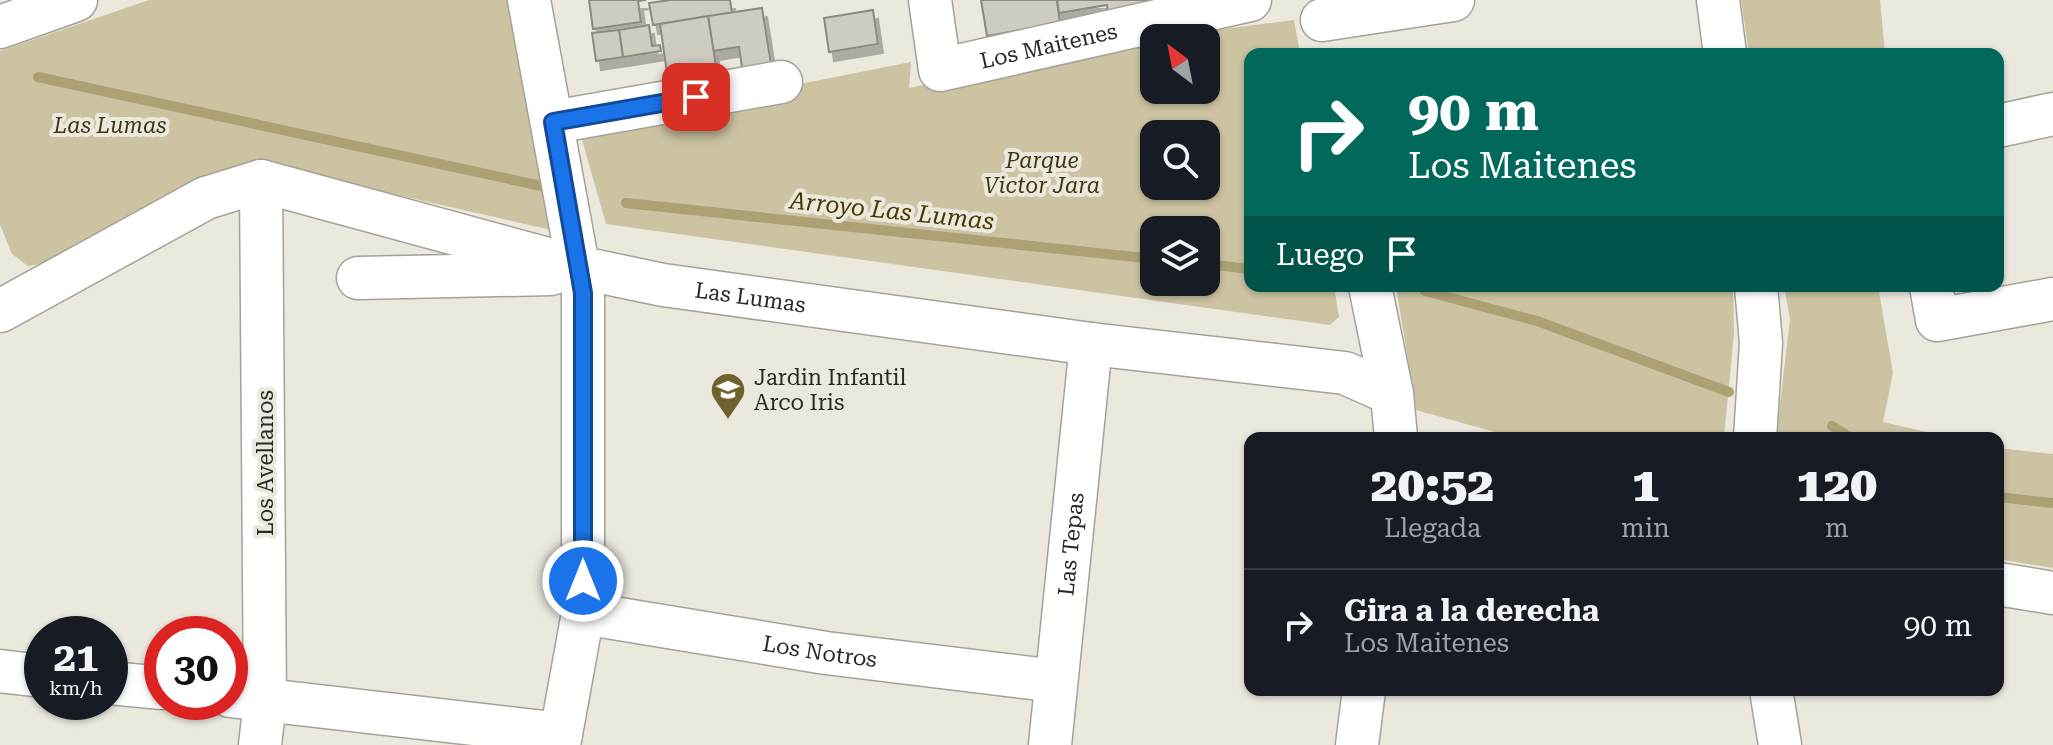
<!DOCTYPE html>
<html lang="es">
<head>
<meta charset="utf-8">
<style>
  body { margin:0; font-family:"Roboto Serif",serif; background:#20242c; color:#f1f3f6; height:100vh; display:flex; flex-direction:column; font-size:30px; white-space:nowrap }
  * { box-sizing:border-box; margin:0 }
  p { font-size:26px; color:#9ea1a6 }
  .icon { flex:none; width:44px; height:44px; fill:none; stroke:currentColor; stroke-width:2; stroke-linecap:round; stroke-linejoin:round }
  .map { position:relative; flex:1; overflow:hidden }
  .details { position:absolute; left:1244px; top:432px; width:760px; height:264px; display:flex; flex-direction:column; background:#171b24; border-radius:16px; box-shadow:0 2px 6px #0004 }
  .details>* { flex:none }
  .banner { position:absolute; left:1244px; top:48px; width:760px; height:244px; border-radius:16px; box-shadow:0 2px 6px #0004; background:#00695c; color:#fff; overflow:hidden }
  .needle { width:52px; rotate:328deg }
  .tools { position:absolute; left:1140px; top:24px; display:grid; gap:16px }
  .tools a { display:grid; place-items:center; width:80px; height:80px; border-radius:16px; background:#171b24; box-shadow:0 2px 6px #0004; font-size:40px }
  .speed { position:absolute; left:24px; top:616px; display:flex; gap:16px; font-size:40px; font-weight:700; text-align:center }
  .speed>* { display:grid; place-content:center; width:104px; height:104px; border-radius:50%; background:#171b24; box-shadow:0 2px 6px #0004; line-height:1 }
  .speed small { font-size:20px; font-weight:400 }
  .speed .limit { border:12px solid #d22; background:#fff; color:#111 }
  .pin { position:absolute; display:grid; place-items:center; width:68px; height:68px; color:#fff; margin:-34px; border-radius:16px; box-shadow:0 4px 12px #0006 }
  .me { position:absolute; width:88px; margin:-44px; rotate:0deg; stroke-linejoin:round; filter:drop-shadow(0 0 6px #0008) }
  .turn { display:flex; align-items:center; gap:28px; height:168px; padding:0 32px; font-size:36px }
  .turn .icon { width:104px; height:104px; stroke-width:2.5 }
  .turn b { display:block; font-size:56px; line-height:68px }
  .then { display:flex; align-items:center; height:76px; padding:0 32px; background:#0003; gap:16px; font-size:30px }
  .eta { display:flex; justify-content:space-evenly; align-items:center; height:136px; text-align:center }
  .eta b { font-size:48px; font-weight:800; line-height:56px }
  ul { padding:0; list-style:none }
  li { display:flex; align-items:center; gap:24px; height:112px; padding:0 32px; border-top:2px solid #363941 }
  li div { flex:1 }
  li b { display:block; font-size:30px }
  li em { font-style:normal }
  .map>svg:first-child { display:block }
  .green { fill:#cbc3a2; fill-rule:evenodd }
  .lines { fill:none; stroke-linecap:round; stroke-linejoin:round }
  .stream { stroke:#aca175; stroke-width:10 }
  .building { fill:#cecbc1; stroke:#8c8a81; stroke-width:2; filter:url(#shadow) }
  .minor-casing { stroke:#a5a299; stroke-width:45 }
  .minor { stroke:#fff; stroke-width:42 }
  .route-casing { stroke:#114b97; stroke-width:20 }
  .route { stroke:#1a73e8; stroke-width:14 }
  .labels { text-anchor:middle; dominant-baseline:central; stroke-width:8; stroke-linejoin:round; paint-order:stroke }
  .street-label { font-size:22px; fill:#2a2925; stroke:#ebe8de }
  .park-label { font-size:22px; font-style:italic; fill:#413814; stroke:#ebe8de }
  .poi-label { font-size:22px; fill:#2a2925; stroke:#ebe8de; text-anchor:start }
  .water-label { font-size:24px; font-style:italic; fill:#483b01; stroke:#ebe8de }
</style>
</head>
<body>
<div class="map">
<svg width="2053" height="745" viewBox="0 0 2053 745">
  <defs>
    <filter id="shadow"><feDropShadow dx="5" dy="9" stdDeviation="0" flood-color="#0004"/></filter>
  </defs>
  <rect width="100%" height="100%" fill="#ebe8de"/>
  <g class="green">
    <polygon points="149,0 513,0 556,231 335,181 228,182 89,256 28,266 12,254 0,225 0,51"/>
    <polygon points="1741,0 1880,0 1885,54 1749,54"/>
    <path d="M1294,20L1300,54H1250V286H1334L1339,317L1330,325L606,224L581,136L582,127L911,62L909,88L1122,42ZM1154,38H1206V90H1154ZM1154,134H1206V186H1154ZM1154,230H1206V282H1154Z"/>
    <polygon points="1396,286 1733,286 1734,333 1724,438 1516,438 1416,410"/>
    <polygon points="1784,286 1878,286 1893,373 1883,422 1953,438 1776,438 1790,319"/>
    <polygon points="1998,448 2053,454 2053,568 1998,559"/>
  </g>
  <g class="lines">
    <g class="stream">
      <polyline points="38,77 546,187"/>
      <polyline points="626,203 1154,259"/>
      <polyline points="1206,264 1250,269"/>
      <polyline points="1425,291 1537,321 1729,392"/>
      <polyline points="1832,426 1851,438"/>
      <polyline points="1998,497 2053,503"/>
    </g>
  </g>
  <g class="building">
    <polygon points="589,0 646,0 638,1 641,22 593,29"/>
    <polygon points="670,0 730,0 732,13 653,25 649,3"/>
    <polygon points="981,0 1057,0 1060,23 987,36"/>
    <polygon points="1057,0 1150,0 1151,7 1108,15 1107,5 1059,13"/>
    <polygon points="762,8 772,70 743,74 739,47 713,51 708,16"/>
    <polygon points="873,10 878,44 829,52 824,18"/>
    <polygon points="708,16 716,66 667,73 660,24"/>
    <polygon points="649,25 652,46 660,45 661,51 623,57 619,30"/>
    <polygon points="619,30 623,57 596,61 592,33"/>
  </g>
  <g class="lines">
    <defs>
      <g id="minor">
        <polyline points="529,0 583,293 583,613 559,745"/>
        <path id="s1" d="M930,0L940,70L1250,0"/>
        <polyline points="1718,0 1725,54"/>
        <polyline points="1322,20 1453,0"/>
        <polyline points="0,27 76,0"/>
        <polyline points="553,122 781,82"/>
        <polyline points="1998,126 2053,114"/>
        <polyline points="358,278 551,274"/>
        <polyline points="1370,286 1392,394 1396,438"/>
        <polyline points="1931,286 1937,320 2053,299"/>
        <path id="s2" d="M0,311L206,198L261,181L577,267L663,285L1091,344L1345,373L1392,394"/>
        <polyline points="1755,438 1761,343 1756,286"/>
        <polyline points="1998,584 2053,593"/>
        <path id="s3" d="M583,613L826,653L1056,681"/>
        <polyline points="0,671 42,676"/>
        <polyline points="110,683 162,688"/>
        <polyline points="1771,690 1780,745"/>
        <polyline points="230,696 561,734"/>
        <polyline points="260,745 265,702 261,181"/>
        <path id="s4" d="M1050,745L1091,344"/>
        <polyline points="1357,745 1364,690"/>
      </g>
    </defs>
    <use href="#minor" class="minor-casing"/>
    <use href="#minor" class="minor"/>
  </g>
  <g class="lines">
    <defs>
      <polyline id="route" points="583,581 583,293 553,122 696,97"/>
    </defs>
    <use href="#route" class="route-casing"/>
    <use href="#route" class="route"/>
  </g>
  <defs>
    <symbol id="school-pin" viewBox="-11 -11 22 30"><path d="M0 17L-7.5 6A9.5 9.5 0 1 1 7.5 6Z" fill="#6f622f" stroke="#ebe8de"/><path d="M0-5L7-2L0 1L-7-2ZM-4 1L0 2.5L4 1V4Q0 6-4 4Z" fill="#fff"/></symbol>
  </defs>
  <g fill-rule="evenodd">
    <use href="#school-pin" x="708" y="370" width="40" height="54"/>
  </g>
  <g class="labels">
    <g class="street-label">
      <text stroke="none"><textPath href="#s1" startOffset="182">Los Maitenes</textPath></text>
      <text stroke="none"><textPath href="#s2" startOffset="796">Las Lumas</textPath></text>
      <text transform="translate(265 463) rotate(-90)">Los Avellanos</text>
      <text stroke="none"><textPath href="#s4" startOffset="202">Las Tepas</textPath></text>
      <text stroke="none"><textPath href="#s3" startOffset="240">Los Notros</textPath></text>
    </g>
    <g class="park-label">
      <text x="110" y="125">Las Lumas</text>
      <text x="1042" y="160">Parque<tspan x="1042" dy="25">Victor Jara</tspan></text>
    </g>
    <g class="poi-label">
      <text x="754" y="377">Jardin Infantil<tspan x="754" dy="25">Arco Iris</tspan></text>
    </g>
    <g class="water-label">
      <text transform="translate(892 211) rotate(6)">Arroyo Las Lumas</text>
    </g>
  </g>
</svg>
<div class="tools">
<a><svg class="needle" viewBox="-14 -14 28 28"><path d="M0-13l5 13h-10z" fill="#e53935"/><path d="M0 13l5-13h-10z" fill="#9ea1a6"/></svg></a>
<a><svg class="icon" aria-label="search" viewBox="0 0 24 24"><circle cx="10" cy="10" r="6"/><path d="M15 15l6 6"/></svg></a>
<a><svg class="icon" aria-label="layers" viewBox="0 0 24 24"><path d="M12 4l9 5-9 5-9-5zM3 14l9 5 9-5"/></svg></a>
</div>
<div class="speed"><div>21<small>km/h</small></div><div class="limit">30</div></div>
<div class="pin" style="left:696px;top:97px;background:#d93025"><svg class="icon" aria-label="arrive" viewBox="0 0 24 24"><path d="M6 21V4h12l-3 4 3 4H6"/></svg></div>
<svg class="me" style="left:583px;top:581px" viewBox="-20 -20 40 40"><circle r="17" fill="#1a73e8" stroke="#fff" stroke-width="3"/><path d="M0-11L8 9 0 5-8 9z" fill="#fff"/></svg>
<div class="banner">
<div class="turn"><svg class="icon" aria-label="right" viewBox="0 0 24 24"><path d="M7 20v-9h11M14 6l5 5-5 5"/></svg><div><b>90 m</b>Los Maitenes</div></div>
<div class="then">Luego<svg class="icon" aria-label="arrive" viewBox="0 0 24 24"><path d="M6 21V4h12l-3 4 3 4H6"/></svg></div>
</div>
<section class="details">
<div class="eta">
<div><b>20:52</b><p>Llegada</p></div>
<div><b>1</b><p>min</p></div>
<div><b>120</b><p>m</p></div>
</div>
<ul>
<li><svg class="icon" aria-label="right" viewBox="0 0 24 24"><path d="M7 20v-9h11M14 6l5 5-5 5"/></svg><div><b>Gira a la derecha</b><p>Los Maitenes</p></div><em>90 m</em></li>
</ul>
</section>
</div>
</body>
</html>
